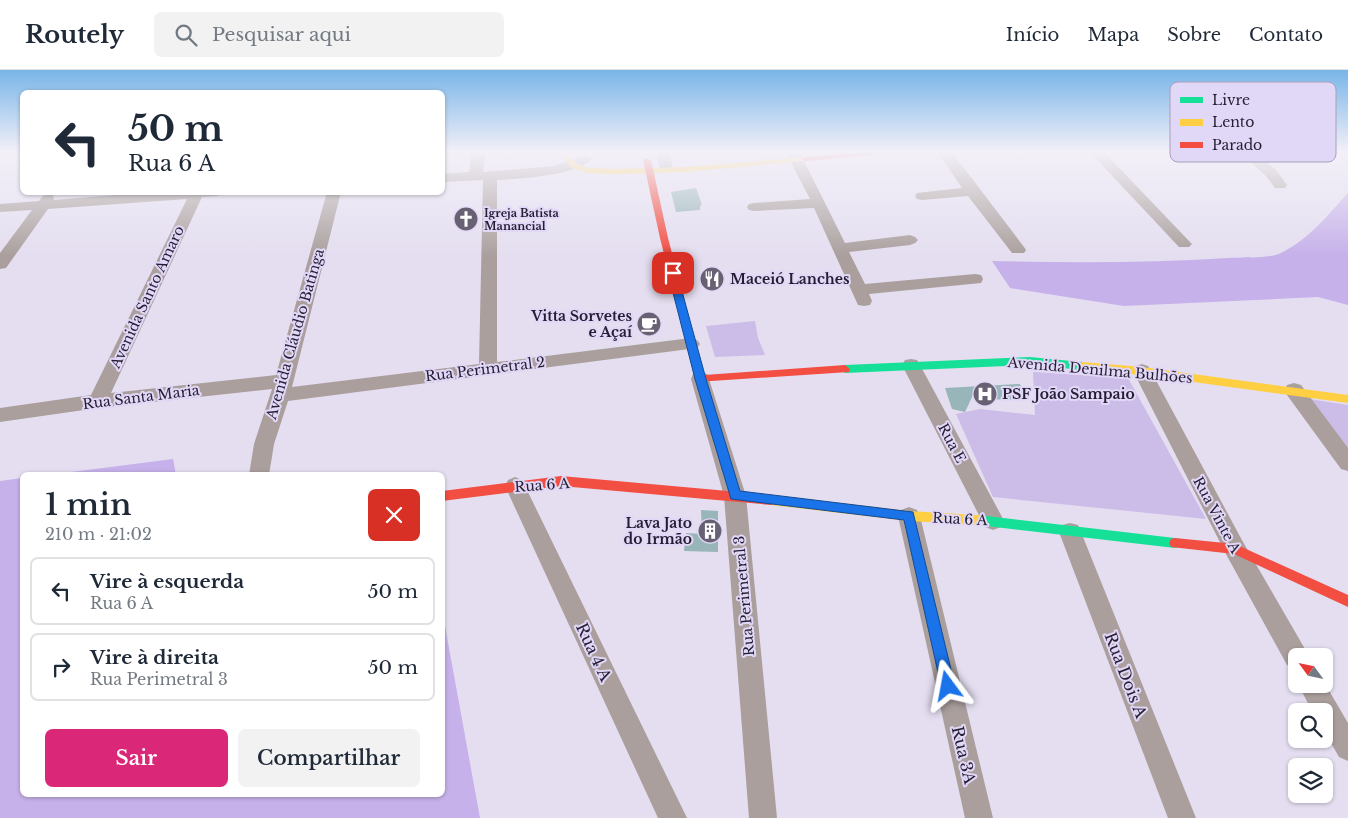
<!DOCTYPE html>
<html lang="pt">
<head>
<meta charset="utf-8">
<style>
  body { margin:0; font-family:"Libre Baskerville",serif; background:#f2f2f3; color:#1f2937; height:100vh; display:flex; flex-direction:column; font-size:19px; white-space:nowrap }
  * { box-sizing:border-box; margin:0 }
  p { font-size:16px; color:#747a83 }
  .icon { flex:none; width:28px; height:28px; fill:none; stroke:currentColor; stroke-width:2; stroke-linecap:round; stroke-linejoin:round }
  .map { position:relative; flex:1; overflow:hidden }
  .details { position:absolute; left:20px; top:402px; width:425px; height:325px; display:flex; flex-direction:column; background:#fff; border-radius:8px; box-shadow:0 1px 4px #0004 }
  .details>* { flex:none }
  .top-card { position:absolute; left:20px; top:20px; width:425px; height:105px; border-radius:8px; box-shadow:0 1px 4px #0004; background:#fff; color:#1f2937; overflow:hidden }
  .needle { width:32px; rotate:303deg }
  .fabs { position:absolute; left:1288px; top:578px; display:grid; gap:10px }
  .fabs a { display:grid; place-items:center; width:45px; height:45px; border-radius:8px; background:#fff; box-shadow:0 1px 4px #0004; font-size:25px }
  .pin { position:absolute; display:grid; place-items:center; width:42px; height:42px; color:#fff; margin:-21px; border-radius:10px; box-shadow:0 2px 8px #0006 }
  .me { position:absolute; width:55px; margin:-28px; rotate:347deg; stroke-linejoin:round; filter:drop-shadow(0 0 4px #0008) }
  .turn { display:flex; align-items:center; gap:18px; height:105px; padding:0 25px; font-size:22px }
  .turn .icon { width:65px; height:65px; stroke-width:2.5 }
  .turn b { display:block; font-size:35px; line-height:42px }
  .round { display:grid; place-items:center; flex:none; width:52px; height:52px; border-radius:8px; background:#f2f2f3 }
  .summary { display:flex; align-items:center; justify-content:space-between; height:85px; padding:0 25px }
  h1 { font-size:30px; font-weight:600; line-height:38px }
  .cta { display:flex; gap:10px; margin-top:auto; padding:10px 25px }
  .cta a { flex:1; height:58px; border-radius:8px; background:#db2777; color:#fff; font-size:20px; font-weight:600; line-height:58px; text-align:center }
  .cta a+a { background:#f2f2f3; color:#1f2937 }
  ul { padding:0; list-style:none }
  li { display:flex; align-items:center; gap:15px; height:68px; margin:0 10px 8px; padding:0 15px; border:2px solid #e0e1e3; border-radius:8px }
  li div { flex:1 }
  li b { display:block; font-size:19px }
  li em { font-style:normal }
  header { display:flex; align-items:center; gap:30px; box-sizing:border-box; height:70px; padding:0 25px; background:#fff; border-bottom:1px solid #e0e1e3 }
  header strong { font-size:24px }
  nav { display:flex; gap:28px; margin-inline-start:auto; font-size:18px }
  .search { width:350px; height:45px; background:#f2f2f3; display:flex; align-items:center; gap:12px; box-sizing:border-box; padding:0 18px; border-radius:8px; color:#747a83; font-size:19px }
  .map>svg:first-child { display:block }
  .green { fill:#ccbce8 }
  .forest { fill:#c6b1ea }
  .building { fill:#98b5b9 }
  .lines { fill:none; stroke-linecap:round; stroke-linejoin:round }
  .street { fill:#aa9f9d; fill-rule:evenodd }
  .fast { fill:#16e098; fill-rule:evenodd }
  .slow { fill:#ffcf43; fill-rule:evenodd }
  .jam { fill:#f24e42; fill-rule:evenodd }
  .route { fill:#1a73e8; stroke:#114b97 }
  .labels { text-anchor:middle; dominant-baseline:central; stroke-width:4; stroke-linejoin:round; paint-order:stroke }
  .far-poi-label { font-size:11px; font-weight:bold; fill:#251e32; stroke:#e1d7f7; text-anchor:start }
  .poi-label { font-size:14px; font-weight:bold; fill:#251e32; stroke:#e1d7f7; text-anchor:start }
  .street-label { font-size:14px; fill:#251e32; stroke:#e1d7f7 }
  .near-street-label { font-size:16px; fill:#251e32; stroke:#e1d7f7 }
  .key { fill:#e1d7f7; stroke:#a9a0bc; stroke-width:1 }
  .key-label { font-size:14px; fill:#251e32 }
</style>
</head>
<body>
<header>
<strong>Routely</strong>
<div class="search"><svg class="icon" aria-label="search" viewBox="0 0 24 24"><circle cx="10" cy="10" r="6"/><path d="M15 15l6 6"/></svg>Pesquisar aqui</div>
<nav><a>Início</a><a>Mapa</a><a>Sobre</a><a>Contato</a></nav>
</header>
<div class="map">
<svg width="1348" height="748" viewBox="0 0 1348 748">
  <rect width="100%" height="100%" fill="#e4def0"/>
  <g class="green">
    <polygon points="755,251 758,268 765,285 715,287 706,256"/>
    <polygon points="1033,302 1128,308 1206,449 993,427 956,344 980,339 1035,345"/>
    <polygon points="1309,329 1348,335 1348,384"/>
  </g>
  <g class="forest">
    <path d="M1348,123V235L1318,227L1124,236L1010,218L992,191C1071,193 1149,193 1228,188C1241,187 1269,189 1281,183C1309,169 1327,146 1348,123Z"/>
    <polygon points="173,389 176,405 48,405"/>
    <polygon points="22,408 22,725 442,725 443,545 480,748 0,748 0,411"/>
  </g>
  <g class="building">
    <polygon points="696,118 702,135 700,136 700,140 676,142 671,122"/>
    <polygon points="1020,314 1025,330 974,329 974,323 965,342 952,339 945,318"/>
    <polygon points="701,440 718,441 718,482 684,481 686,463 702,464"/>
  </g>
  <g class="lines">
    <g class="street">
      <path d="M472,81H486L483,102L554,96L585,85L592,89C579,105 518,109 497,110V292L691,268L697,270L700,274L697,278L288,331L274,374L269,405H249L254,374L272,319L98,338L0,352V338L91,325L187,129L48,139L6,198L0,199V183L32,140L0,142V134L39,131C43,125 46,123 53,125L54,130L151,122H224L217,126L202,127L111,323L276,305L327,122H341L292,317L479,294L483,110L442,112V104L469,102Z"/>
      <polygon points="655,81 669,81 673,99 671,102 661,102"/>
      <polygon points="785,81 799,81 845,173 910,165 915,167 918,170 915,173 910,175 849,182 865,214 975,204 981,205 983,209 981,213 869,224 872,231 870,235 864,236 858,235 814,138 754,141 749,140 747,137 749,134 754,133 810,129"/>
      <polygon points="937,81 951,81 1024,177 1026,180 1024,183 1012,183 968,126 922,130 917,129 915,126 917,123 962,118"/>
      <polygon points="1089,81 1103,81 1189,171 1192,174 1189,177 1179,177"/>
      <polygon points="1238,81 1253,81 1276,100 1287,115 1285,118 1275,118 1266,106"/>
      <polygon points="911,289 917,290 920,295 1001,445 1004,451 1001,457 993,460 985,457 902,295 905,290"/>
      <polygon points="1142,294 1148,296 1151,301 1243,472 1305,579 1308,586 1296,586 1296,599 1287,595 1227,486 1133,301 1136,296"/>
      <polygon points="700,302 707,304 709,309 746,426 777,748 749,748 724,426 691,309 693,304"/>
      <polygon points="1294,313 1301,315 1348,378 1348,401 1341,399 1287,325 1285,320 1287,315"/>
      <polygon points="515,407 522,410 525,416 687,748 658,748 505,416 508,410"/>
      <polygon points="909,437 917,440 920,446 993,748 965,748 898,446 901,440"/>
      <polygon points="1070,453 1078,455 1081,462 1196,748 1168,748 1059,462 1062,455"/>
      <polygon points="1324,612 1348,653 1348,691 1339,687 1324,661 1324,641 1312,641 1298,614 1324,614"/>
    </g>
    <g class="fast">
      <polygon points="1030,287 1082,292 1087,296 1082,300 1030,295 845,303 840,299 845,295"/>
      <polygon points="978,445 1175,468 1179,469 1181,473 1179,477 1175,478 978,455 974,454 972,450 974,446"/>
    </g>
    <g class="slow">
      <polygon points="558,81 566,81 577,94 589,98 615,99 685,97 805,87 809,89 805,91 685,102 615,104 589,103 571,98"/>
      <polygon points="1082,292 1142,297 1348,325 1348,333 1142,305 1082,300 1077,296"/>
      <polygon points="771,425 909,441 978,445 982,446 984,450 982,454 978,455 909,451 771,435 767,433 765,430 767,427"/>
    </g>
    <g class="jam">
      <polygon points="871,81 898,81 894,83 805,91 801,89 805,87"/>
      <polygon points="644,88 651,90 668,168 704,305 845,295 850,299 849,302 696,312 660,168 643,90"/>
      <polygon points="561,406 771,425 775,427 777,430 775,433 771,435 561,416 442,431 442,421"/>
      <polygon points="1175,468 1235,474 1348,525 1348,537 1234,484 1171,477 1169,473 1171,469"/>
    </g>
  </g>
  <linearGradient id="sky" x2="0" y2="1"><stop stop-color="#79b5e8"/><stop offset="0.44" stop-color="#f3f0f8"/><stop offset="1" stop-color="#f3f0f8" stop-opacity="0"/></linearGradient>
  <rect width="1348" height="186" fill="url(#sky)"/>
  <polygon class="route" points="673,200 677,203 706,309 740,421 913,442 955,616 953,621 948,623 943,621 941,616 904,450 731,429 695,309 668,203"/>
  <defs>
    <symbol id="church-disc" viewBox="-11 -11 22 22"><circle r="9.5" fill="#686174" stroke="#e1d7f7"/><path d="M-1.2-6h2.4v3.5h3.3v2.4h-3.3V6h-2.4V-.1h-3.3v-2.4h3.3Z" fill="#fff"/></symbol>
    <symbol id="restaurant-disc" viewBox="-11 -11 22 22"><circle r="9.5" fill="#686174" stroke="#e1d7f7"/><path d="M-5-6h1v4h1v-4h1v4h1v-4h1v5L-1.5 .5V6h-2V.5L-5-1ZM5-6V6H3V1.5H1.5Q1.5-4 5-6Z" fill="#fff"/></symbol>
    <symbol id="cafe-disc" viewBox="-11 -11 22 22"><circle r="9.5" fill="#686174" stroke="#e1d7f7"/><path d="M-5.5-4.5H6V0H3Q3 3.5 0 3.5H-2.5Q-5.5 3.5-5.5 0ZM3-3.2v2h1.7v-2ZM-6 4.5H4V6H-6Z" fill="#fff"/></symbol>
    <symbol id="hospital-disc" viewBox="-11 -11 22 22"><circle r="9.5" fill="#686174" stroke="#e1d7f7"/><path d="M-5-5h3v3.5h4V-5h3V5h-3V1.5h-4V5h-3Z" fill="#fff"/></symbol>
    <symbol id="building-disc" viewBox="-11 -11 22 22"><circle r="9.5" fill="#686174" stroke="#e1d7f7"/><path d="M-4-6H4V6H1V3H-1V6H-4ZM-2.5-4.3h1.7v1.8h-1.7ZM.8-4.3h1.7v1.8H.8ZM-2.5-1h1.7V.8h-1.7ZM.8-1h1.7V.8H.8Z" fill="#fff"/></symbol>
  </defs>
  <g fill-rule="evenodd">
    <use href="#church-disc" x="452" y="135" width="28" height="28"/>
    <use href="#restaurant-disc" x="698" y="195" width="28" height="28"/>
    <use href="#cafe-disc" x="635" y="240" width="28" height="28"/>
    <use href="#hospital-disc" x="971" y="310" width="28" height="28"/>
    <use href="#building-disc" x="696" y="447" width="28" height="28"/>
  </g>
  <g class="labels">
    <g class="far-poi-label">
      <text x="484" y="143">Igreja Batista<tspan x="484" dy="13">Manancial</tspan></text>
    </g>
    <g class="poi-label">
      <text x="730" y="209">Maceió Lanches</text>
      <text x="632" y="246" text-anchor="end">Vitta Sorvetes<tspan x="632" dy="16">e Açaí</tspan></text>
      <text x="1002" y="324">PSF João Sampaio</text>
      <text x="692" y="453" text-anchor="end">Lava Jato<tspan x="692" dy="16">do Irmão</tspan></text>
    </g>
    <g class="street-label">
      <text transform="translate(147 227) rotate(-65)">Avenida Santo Amaro</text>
      <text transform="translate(295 264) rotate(-74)">Avenida Cláudio Batinga</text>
      <text transform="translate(485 299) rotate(-7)">Rua Perimetral 2</text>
      <text transform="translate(1100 300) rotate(5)">Avenida Denilma Bulhões</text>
      <text transform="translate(141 327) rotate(-7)">Rua Santa Maria</text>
      <text transform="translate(952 373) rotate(62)">Rua E</text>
      <text transform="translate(542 415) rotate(-4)">Rua 6 A</text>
      <text transform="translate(1217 445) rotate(62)">Rua Vinte A</text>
      <text transform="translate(960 449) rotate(3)">Rua 6 A</text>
      <text transform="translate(744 526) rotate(-95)">Rua Perimetral 3</text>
    </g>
    <g class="near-street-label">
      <text transform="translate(594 582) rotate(65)">Rua 4 A</text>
      <text transform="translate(1126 605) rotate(69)">Rua Dois A</text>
      <text transform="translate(964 685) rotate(77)">Rua 3A</text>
    </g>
  </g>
  <rect x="1170" y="12" width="166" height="80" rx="8" class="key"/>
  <rect x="1180" y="27" width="23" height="6" fill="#16e098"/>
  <rect x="1180" y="49" width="23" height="7" fill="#ffcf43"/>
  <rect x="1180" y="72" width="23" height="6" fill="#f24e42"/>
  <g class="key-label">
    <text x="1212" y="35">Livre</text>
    <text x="1212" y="57">Lento</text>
    <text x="1212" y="80">Parado</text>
  </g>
</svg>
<div class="fabs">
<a><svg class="needle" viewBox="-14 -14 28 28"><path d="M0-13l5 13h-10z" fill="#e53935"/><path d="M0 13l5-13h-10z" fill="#747a83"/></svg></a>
<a><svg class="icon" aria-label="search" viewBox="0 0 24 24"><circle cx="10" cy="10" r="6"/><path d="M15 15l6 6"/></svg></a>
<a><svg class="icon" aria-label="layers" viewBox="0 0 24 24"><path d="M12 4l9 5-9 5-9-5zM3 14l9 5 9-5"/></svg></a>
</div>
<div class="pin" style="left:673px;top:203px;background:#d93025"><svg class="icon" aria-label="arrive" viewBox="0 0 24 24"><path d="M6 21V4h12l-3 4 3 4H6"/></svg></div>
<svg class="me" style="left:948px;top:616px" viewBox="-20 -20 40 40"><path d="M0-17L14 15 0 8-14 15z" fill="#1a73e8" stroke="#fff" stroke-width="4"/></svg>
<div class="top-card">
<div class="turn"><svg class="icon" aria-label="left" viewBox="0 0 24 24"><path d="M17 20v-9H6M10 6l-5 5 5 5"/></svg><div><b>50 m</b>Rua 6 A</div></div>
</div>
<section class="details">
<div class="summary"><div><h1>1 min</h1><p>210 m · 21:02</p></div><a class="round" style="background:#d93025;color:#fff"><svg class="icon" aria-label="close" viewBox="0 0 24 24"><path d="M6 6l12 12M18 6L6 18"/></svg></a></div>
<ul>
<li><svg class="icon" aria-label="left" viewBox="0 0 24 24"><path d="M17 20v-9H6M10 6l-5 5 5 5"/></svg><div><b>Vire à esquerda</b><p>Rua 6 A</p></div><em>50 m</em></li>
<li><svg class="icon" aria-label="right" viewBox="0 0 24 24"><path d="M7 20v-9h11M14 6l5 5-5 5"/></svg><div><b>Vire à direita</b><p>Rua Perimetral 3</p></div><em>50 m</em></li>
</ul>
<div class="cta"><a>Sair</a><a>Compartilhar</a></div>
</section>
</div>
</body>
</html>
